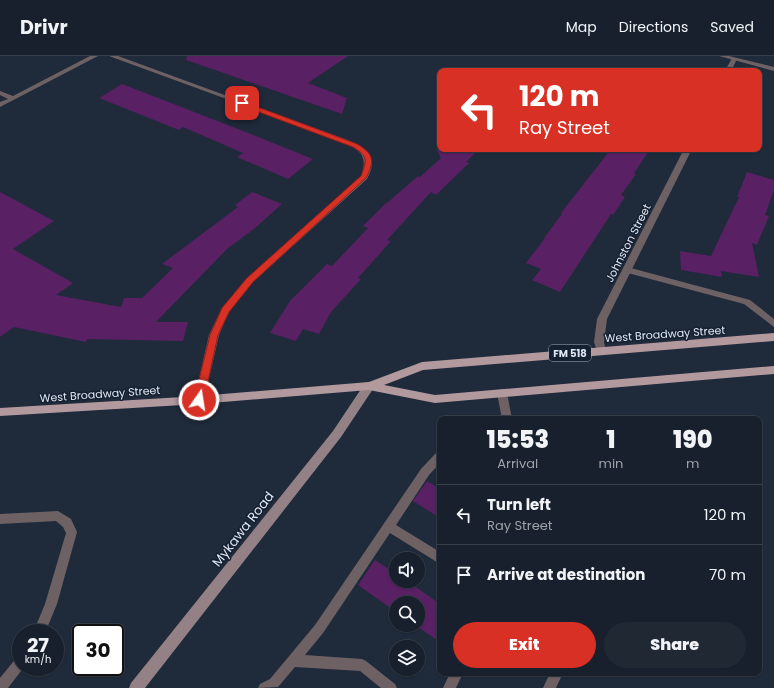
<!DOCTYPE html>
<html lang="en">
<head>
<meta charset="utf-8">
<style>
  body { margin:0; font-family:Poppins,sans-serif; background:#202834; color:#f1f3f6; height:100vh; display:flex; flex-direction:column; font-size:15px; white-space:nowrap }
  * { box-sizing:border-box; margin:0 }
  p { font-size:13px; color:#9ea3a9 }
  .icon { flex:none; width:22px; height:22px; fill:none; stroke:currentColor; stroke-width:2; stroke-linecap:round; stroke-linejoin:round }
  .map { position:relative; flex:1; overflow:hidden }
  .details { position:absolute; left:437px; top:360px; width:325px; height:260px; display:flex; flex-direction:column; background:#17202c; border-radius:8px; box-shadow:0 1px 3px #0004,0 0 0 1px #363e48 }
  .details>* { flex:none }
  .top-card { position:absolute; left:437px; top:12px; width:325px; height:84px; border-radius:8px; box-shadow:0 1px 3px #0004,0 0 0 1px #363e48; background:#d93025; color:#fff; overflow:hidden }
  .fabs { position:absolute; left:389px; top:496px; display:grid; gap:8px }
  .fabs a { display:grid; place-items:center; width:36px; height:36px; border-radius:50%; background:#17202c; box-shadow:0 1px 3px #0004,0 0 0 1px #363e48; font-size:20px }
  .speed { position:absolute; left:12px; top:568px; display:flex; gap:8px; font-size:20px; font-weight:700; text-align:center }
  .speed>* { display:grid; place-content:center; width:52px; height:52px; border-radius:50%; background:#17202c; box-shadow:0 1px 3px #0004,0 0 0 1px #363e48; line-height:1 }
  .speed small { font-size:10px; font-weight:400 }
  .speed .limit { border:2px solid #111; border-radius:6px; background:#fff; color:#111 }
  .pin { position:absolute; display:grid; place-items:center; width:34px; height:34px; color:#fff; margin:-17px; border-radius:8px; box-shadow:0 2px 6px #0006 }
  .me { position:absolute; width:44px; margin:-22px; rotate:13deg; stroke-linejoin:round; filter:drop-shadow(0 0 3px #0008) }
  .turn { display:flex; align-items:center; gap:14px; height:84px; padding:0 16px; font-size:18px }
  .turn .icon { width:52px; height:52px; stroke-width:2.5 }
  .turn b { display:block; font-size:28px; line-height:34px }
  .eta { display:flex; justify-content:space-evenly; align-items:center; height:68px; text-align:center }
  .eta b { font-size:24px; font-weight:800; line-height:28px }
  .primary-button { display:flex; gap:8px; margin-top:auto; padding:8px 16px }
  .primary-button a { flex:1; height:46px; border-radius:24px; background:#d93025; color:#fff; font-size:16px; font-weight:800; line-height:46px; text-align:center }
  .primary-button a+a { background:#202834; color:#f1f3f6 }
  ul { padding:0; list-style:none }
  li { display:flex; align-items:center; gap:12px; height:60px; padding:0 16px; border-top:1px solid #363e48 }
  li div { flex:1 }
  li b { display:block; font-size:15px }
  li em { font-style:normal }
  header { display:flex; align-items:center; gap:24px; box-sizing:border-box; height:56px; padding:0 20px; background:#17202c; border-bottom:1px solid #363e48 }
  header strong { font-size:19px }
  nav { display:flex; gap:22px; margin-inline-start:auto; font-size:14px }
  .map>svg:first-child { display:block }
  .building { fill:#592064 }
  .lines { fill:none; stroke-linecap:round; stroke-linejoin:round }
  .service { fill:#6e6164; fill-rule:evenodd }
  .minor { fill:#6e6164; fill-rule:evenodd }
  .tertiary { fill:#6e6164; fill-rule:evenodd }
  .secondary { fill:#948185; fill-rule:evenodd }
  .primary { fill:#b2999e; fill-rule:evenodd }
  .route { fill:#d93025; stroke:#8d1f18 }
  .labels { text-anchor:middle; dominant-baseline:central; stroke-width:3; stroke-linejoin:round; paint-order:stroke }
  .shield { fill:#152031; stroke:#a3abb9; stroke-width:1 }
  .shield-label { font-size:10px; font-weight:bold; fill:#e0e7f3 }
  .street-label { font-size:11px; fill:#e0e7f3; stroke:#152031 }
  .near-street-label { font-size:13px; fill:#e0e7f3; stroke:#152031 }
</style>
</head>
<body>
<header>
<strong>Drivr</strong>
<nav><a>Map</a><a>Directions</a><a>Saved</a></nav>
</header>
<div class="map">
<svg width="774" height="632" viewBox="0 0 774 632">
  <rect width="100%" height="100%" fill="#1f2a3b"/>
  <g class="building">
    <polygon points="187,0 348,0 308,27 347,42 342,58 186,4"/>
    <polygon points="122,28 251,78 313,103 288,123 237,101 243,97 183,71 179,74 99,42"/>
    <polygon points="436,93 479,93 466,106 469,107 436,139 431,136 387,184 391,185 358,222 361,223 331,256 319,278 303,273 296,285 270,277 290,245 327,208 332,210 368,172 363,170 386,147 387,147 418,120 420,121 441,102"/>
    <polygon points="611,93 649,93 646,98 647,98 634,117 636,118 621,139 625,141 613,159 611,158 560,236 532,224 541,213 526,207 545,182 544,182 562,158 561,157"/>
    <polygon points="747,116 774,124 774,134 765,159 769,160 757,189 752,187 759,221 721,215 722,221 681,214 680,195 711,200 739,141 737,141"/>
    <polygon points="0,136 54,165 13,193 73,227 56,239 121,251 124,242 142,242 173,212 162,208 238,151 235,149 252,136 282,148 254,173 228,192 156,266 188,266 183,285 87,283 86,286 14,271 0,281"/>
    <polygon points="427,425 440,433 440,462 413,445"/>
    <polygon points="375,504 396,518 396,525 407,525 440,548 440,586 415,569 418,569 418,547 396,547 396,556 358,529"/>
  </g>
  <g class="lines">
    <g class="service">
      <polygon points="627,211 750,244 774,263 774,271 744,248 624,216 623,214 624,212"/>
      <polygon points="502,333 505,334 507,337 512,363 502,363 497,337 499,334"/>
      <polygon points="440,396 440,407 429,419 396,469 440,496 440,508 390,477 323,577 305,599 362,603 366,605 395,628 397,632 381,632 360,615 295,611 278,631 258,632 260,628 270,623 315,569 421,413 436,397"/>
      <polygon points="58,455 71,463 77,476 57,548 45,577 33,577 45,548 66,477 63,471 56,465 0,468 0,458"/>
      <polygon points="21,599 21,611 24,611 8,632 0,632 0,622 17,601"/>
      <polygon points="450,617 463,617 456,632 443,632"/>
      <polygon points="550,617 563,617 556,632 543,632"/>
    </g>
    <g class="minor">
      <polygon points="90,0 98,0 0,51 0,46 8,43 0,39 0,35 13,40"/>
      <path d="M109,0H118L345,83C365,91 380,99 367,123L253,226L229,256L219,279L204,344L203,347L199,348L195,347L194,344L209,279L222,252L247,222L361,120C369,98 359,94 341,85Z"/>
      <polygon points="732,2 737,3 731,15 725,15"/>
      <polygon points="684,93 692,93 607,263 604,286 606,295 604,298 598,298 594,286 597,263"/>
    </g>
    <polygon class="tertiary" points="719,0 729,0 774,11 774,15"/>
    <polygon class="secondary" points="369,326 373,327 374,330 373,333 341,381 145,632 129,632 131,627 333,375 365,327"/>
    <polygon class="primary" points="774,277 774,285 423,314 384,329 435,339 774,310 774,318 435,347 369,334 199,348 0,360 0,352 199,340 369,326 422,306"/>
  </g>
  <path class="route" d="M240,46H244L357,88C374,98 375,105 366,122L253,226L229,256L218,279L204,344L202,347H196L194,344L210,279L222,252L247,222L361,120C367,104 368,100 353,91L240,49Z"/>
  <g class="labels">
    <rect class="shield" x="549" y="289" width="42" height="16" rx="3"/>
    <g class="shield-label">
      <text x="570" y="297">FM 518</text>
    </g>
    <g class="street-label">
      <text transform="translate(628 187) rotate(-63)">Johnston Street</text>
      <text transform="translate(665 278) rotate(-4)">West Broadway Street</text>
      <text transform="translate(100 338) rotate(-4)">West Broadway Street</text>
    </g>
    <g class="near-street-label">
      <text transform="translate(243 473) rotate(-52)">Mykawa Road</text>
    </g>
  </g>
</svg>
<div class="fabs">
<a><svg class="icon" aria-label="sound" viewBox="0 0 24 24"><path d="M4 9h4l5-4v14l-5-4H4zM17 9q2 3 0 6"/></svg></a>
<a><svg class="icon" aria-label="search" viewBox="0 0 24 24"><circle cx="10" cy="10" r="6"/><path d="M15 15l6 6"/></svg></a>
<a><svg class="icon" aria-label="layers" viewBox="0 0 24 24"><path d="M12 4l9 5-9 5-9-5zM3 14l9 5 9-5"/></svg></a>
</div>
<div class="speed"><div>27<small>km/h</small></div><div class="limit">30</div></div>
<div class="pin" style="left:242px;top:47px;background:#d93025"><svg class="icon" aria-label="arrive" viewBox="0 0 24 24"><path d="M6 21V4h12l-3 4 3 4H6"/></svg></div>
<svg class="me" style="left:199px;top:344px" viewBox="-20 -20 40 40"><circle r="17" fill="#d93025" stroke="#fff" stroke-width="3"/><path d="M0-11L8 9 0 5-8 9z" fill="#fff"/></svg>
<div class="top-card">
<div class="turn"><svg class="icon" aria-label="left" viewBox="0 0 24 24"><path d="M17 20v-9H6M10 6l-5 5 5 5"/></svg><div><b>120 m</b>Ray Street</div></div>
</div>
<section class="details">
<div class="eta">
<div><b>15:53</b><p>Arrival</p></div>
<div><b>1</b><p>min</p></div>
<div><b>190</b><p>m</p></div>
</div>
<ul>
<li><svg class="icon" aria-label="left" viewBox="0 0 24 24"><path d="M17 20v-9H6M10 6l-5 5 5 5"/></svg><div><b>Turn left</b><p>Ray Street</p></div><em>120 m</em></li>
<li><svg class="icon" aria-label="arrive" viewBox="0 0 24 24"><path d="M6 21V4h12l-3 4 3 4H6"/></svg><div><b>Arrive at destination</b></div><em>70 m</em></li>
</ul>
<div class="primary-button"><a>Exit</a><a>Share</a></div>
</section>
</div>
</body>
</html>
